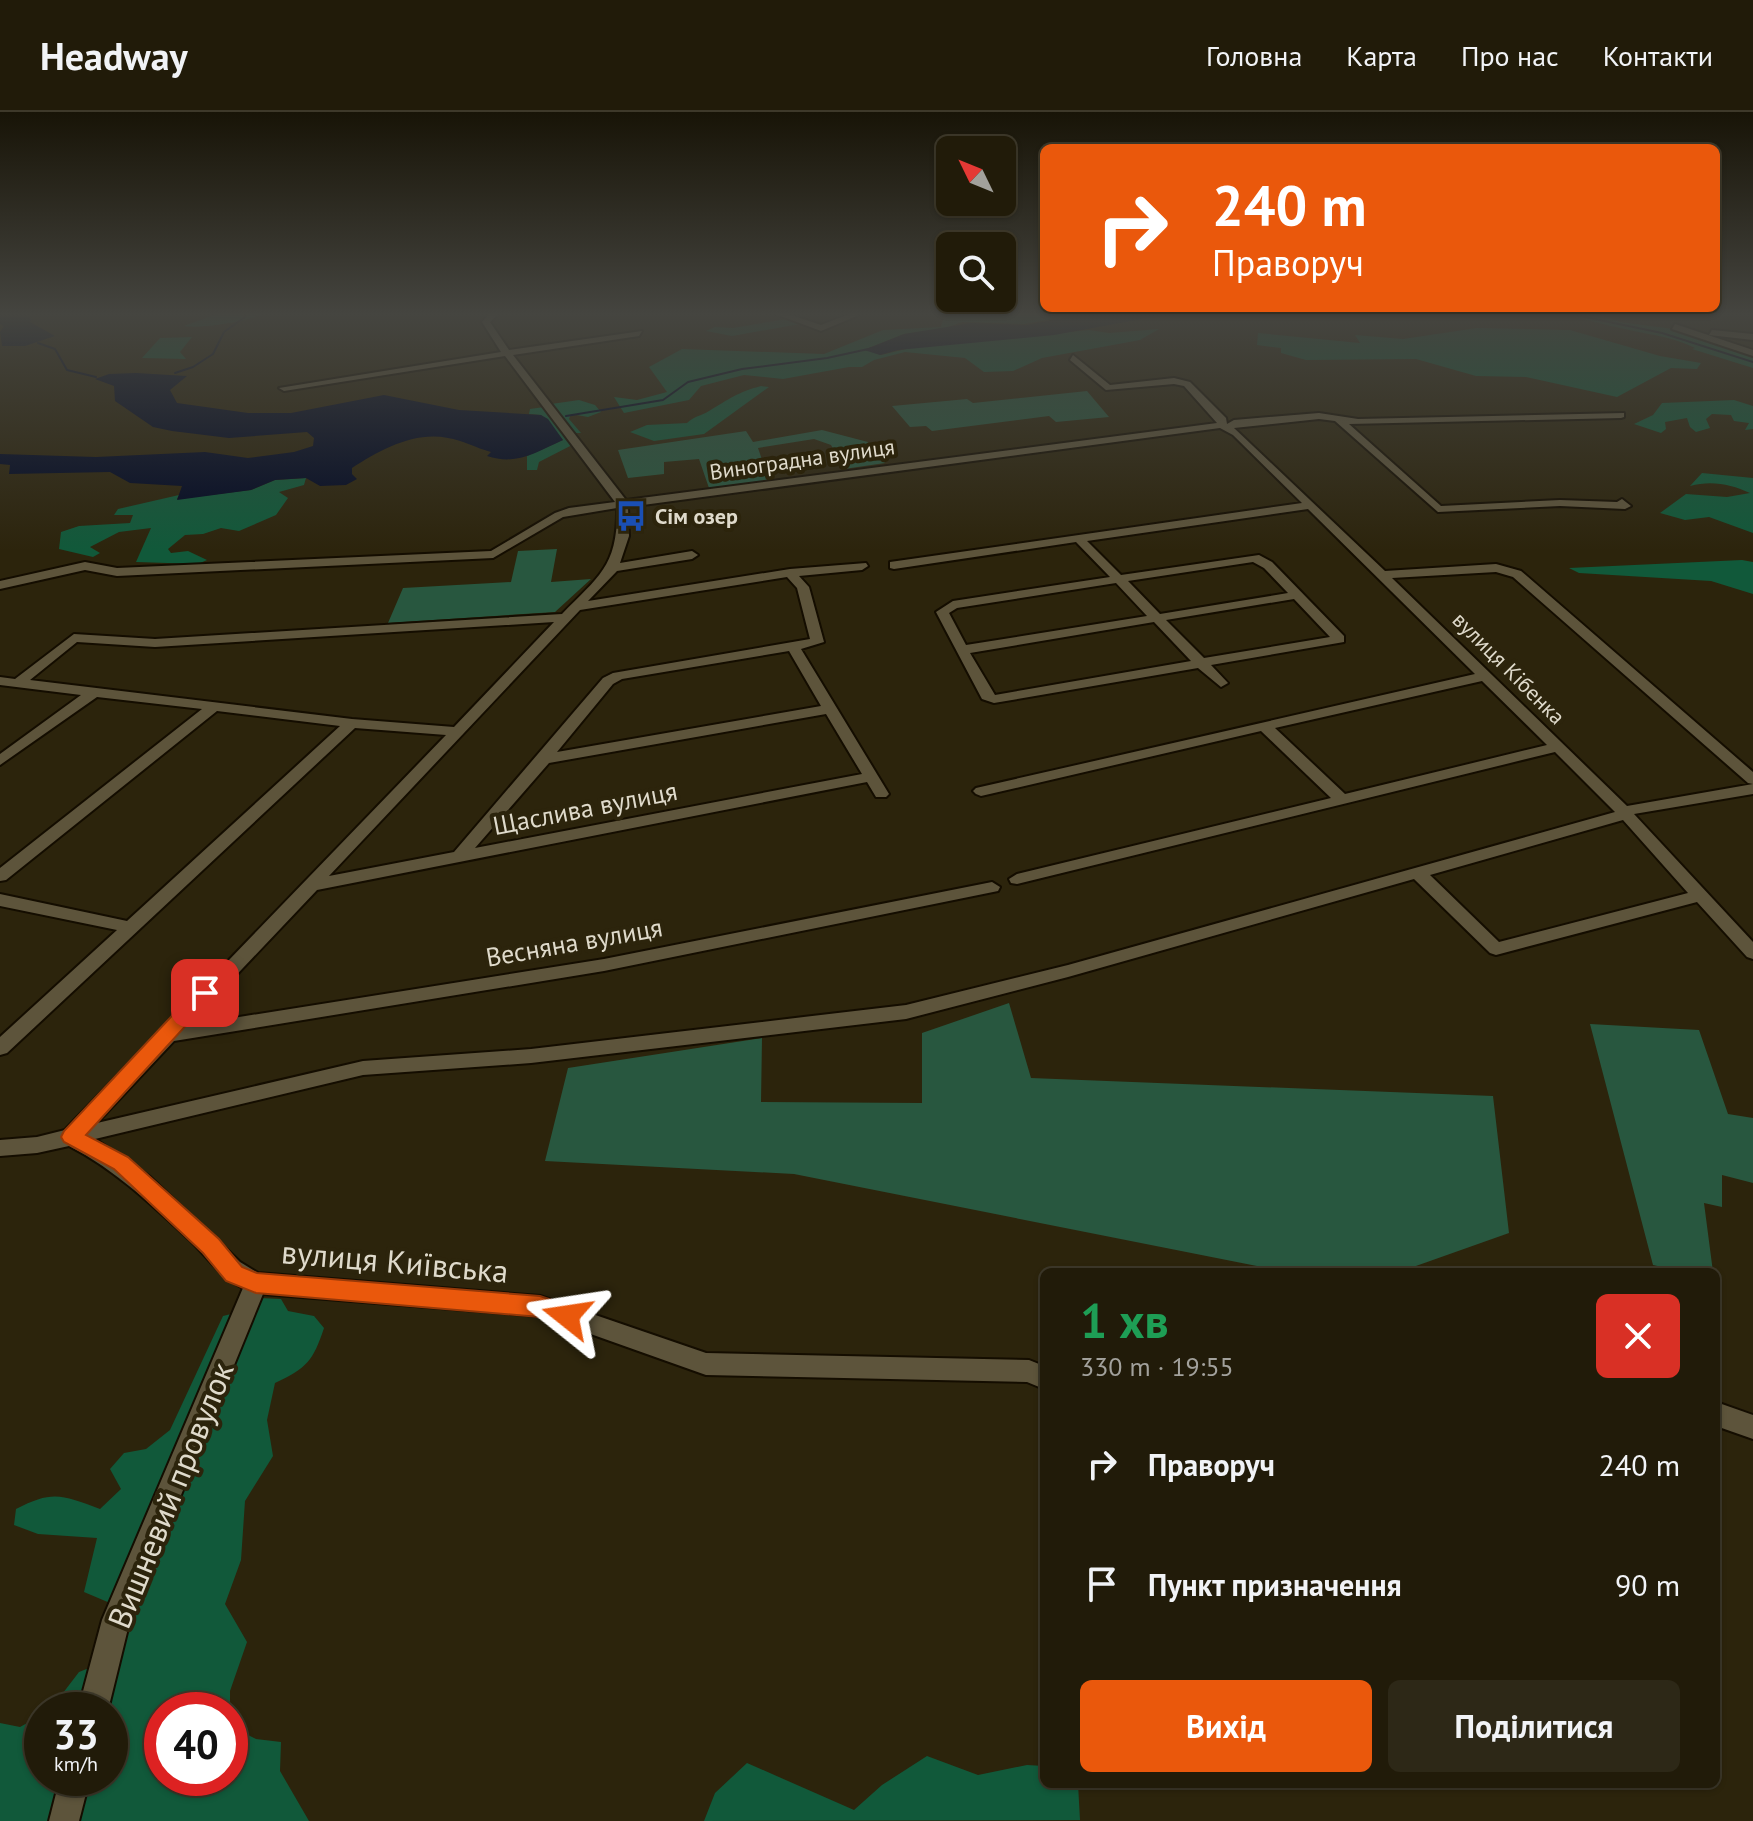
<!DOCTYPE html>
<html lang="uk">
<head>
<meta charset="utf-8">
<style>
  body { margin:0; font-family:"PT Sans",sans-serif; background:#2d2817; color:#f1f3f6; height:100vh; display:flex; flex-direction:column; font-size:30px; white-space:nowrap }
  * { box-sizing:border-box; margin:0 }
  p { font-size:26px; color:#a2a19c }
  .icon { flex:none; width:44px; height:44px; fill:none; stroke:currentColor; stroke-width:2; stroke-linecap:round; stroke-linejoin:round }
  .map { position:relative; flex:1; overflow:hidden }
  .side { position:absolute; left:1040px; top:1156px; width:680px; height:520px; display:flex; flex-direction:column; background:#211b09; border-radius:12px; box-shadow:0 2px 6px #0004,0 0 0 2px #3e392a }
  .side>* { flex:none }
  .guide { position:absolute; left:1040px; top:32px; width:680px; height:168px; border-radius:12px; box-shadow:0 2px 6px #0004,0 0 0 2px #3e392a; background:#ea580c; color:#fff; overflow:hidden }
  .needle { width:52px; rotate:313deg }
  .tools { position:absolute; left:936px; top:24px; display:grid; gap:16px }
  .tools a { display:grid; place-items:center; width:80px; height:80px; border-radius:12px; background:#211b09; box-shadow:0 2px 6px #0004,0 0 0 2px #3e392a; font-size:40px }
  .speed { position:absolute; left:24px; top:1580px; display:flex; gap:16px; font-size:40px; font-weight:700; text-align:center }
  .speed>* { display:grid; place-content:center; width:104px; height:104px; border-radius:50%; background:#211b09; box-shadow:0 2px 6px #0004,0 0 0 2px #3e392a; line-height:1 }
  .speed small { font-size:20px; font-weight:400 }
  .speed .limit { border:12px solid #d22; background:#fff; color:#111 }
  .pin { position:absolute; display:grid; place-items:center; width:68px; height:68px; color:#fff; margin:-34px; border-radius:16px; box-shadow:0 4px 12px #0006 }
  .me { position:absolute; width:88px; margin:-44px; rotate:285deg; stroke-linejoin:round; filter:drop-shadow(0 0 6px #0008) }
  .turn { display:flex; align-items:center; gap:28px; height:168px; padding:0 40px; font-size:36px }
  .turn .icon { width:104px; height:104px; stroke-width:2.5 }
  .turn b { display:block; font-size:56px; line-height:68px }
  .round { display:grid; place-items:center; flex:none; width:84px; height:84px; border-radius:12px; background:#2d2817 }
  .summary { display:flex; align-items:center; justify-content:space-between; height:136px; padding:0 40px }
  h1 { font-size:48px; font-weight:700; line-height:60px; color:#1e9e55 }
  .cta { display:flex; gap:16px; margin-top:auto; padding:16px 40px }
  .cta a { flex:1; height:92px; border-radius:12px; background:#ea580c; color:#fff; font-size:32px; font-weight:700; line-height:92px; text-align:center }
  .cta a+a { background:#2d2817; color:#f1f3f6 }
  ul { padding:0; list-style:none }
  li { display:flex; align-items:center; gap:24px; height:120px; padding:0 40px }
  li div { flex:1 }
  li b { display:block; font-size:30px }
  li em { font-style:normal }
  header { display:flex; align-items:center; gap:48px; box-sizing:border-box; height:112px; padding:0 40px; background:#211b09; border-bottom:2px solid #3e392a }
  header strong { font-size:38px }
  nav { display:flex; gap:44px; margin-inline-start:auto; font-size:28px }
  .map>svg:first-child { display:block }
  .green { fill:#28573f }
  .forest { fill:#11593a }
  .water { fill:#000823 }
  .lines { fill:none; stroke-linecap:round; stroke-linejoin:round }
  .stream { stroke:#000823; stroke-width:2 }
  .minor-casing { stroke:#140d00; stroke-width:4 }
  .minor { fill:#5d543b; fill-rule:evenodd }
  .route { fill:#ea580c; stroke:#983908; stroke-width:2 }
  .labels { text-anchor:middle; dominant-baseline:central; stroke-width:8; stroke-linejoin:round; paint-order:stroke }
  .far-street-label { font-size:22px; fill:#dfdacb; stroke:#2c240c }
  .far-poi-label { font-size:22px; font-weight:bold; fill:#dfdacb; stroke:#2c240c; text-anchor:start }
  .street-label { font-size:26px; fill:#dfdacb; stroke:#2c240c }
  .near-street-label { font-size:32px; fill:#dfdacb; stroke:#2c240c }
</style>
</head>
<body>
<header>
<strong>Headway</strong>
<nav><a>Головна</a><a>Карта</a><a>Про нас</a><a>Контакти</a></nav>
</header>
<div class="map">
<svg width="1753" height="1709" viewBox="0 0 1753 1709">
  <rect width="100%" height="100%" fill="#2c240c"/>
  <g class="green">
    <polygon points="1087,279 1109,305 1056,310 1049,304 932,319 926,314 910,315 892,294 967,287 973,291"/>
    <polygon points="822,318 868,330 885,351 844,357 831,333 814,327 758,336 769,368 709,376 699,347 664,350 664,362 628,366 618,338 746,319 753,330"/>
    <polygon points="557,437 551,470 591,467 555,500 388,511 403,476 511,470 518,439"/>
    <polygon points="1009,891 1031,966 1493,984 1509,1121 1399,1160 1287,1160 794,1062 545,1049 568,956 762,926 761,990 922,991 922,921"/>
    <polygon points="1590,912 1699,918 1728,1002 1753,1006 1753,1071 1722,1063 1722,1095 1704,1091 1713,1160 1684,1160 1653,1153"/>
  </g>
  <g class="forest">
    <path d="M222,200H267C252,209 201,217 184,214Z"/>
    <polygon points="954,200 1089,200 1025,212 962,210 943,217 904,222 866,237 881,243 910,236 1089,218 1109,221 1159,217 1140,228 1042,246 1013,259 984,260 965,246 905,240 874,248 862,255 849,255 783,267 744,263 701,274 689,288 624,301 614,285 637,288 667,280 649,255 682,237 824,242 883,218 941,215 943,208"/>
    <path d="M1556,200H1593L1620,210L1674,217L1753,244V256L1692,237L1695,236C1673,225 1652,223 1629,218C1605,213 1580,206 1556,200Z"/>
    <polygon points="786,207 800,212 732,224 706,219 715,215 733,216"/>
    <polygon points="1477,216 1570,218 1660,244 1701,251 1697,257 1671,256 1617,285 1526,265 1476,264 1416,247 1306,248 1281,241 1281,236 1257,233 1258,221 1360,231 1355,223 1403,227"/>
    <polygon points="192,225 180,240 186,247 142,246 160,226"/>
    <path d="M761,274L769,275L704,322L654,329L630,320L647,313L687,311C694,304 701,304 709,299C729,287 738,280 761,274Z"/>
    <polygon points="579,288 595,293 601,300 588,305 571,302 569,307 581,321 576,321 551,292"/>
    <polygon points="1734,288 1753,294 1753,317 1745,318 1749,311 1734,309 1731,303 1712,302 1706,307 1710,316 1696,320 1690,315 1687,306 1665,310 1666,317 1661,321 1634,312 1653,303 1662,291"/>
    <polygon points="544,295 576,331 539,350 537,358 527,358 527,344 563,328 541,303 529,302 530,297"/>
    <path d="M1702,361L1753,366V421L1709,405L1685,408L1660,401L1686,382L1727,385L1750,381C1731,372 1711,368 1690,374Z"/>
    <polygon points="306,366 304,373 279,380 288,386 276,403 239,419 221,416 203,422 185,423 168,437 171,441 188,439 207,448 198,452 136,450 151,416 119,420 90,435 100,441 93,445 59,437 61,420 79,414 130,411 133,403 114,403 118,397 179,383 177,387 251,378 275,368"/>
    <polygon points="1742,448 1753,450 1753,482 1711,469 1579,461 1569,456"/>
    <path d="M260,1186L281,1187L288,1199L314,1204L324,1216C313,1249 307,1256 275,1271L267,1308L273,1344L245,1389L241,1448L225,1492L247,1530L230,1579V1598H162V1666H230V1614L256,1627L281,1630L280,1659L309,1709H0V1611L20,1615L42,1603V1666H110V1598H50L79,1560L94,1554L110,1491L84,1480L97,1426L38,1422L14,1413L16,1397C53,1378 62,1383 100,1397L121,1377L110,1357L124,1341L146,1337L170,1318L223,1204L239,1200Z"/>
    <polygon points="927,1644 978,1663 1027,1653 1044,1654 1044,1672 1078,1672 1080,1708 704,1709 715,1681 747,1651 854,1698 882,1673"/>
  </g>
  <g class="water">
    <polygon points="0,200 20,200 32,207 30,210 55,224 25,234 2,234 0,220 4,214 0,212"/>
    <polygon points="1094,200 1203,201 1147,206 1054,223 898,238 880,243 864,238 904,222 971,211 1027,213"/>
    <path d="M136,261L187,264L170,278L177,291L248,301H291L384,283L459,298L541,303L548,307L563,328C536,340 517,354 487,344L491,340C476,336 462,328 448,326C414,319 380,338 352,356V362L357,367L346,373L320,374L306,366L275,368L251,378L177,388L182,374L130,371L110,360L9,362L10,353L0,352V342L96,345L205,340L248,346L294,340L313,334L314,326L307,320L229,326L172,319L153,315L115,289L114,274L95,267L109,262Z"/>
  </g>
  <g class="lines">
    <g class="stream">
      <polyline points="1421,200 1566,201 1662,221 1753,250"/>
      <polyline points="38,231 55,237 67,258 96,265"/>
      <polyline points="175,261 193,255 213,242 224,220 245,205 246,200"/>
      <polyline points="566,304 663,288 688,270 742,257 827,246 873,236"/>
    </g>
    <defs>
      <g id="minor">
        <path d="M491,200H500L490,210L509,238L642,219L639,224L513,243L626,388L1217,311L1184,274L1174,272L1106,278L1070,248L1073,243L1110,273L1174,266L1190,270L1226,306L1227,312L1234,308L1319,301L1358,307L1624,301V305L1621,306L1349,312L1441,394L1560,388L1617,390L1622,387L1631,394L1625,397L1560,394L1438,400L1335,309L1319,307L1234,316L1385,459L1496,452L1521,459L1753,660V682L1634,702L1753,830V847L1747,845L1697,790L1496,843L1490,841L1414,767L1068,865L906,907L531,951L363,963L95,1027L150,1065L240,1150L258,1161L540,1184L706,1241L1029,1248L1044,1254V1277L1027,1270L706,1263L540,1204L263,1182L130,1508L108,1598H78L102,1508L243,1176C221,1165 208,1146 192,1130C153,1094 116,1058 69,1034L37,1041L0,1044V1028L37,1025L65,1018L446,623L355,616L7,941L0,943V925L117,818L0,794V782L127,809L340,614L217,599L6,768L0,769V756L202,597L97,585L0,653V642L81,583L0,573V565L15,567L74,522L155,527L562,502C599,464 618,454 617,396L563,405L493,446L117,464L85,458L0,477V469L85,450L117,456L491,439L555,401L569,396L615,390L505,244L284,279L279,276L501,240L482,210ZM1220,316L1233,323L1302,391L890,450V456L894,457L1076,430L1110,465L953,489L936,500L982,587L994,591L1198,556L1221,575L1228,571L1211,553L1344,530V524L1272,450L1259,443L1121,463L1087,429L1308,397L1475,562L976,676L973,679L976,682L981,684L1261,619L1331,686L1017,762L1009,767L1011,771L1017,772L1555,640L1615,700L1068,853L906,893L531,937L363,949L97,1011L174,929L604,859L998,779L1000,775L992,770L604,847L189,913L317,778L867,670L876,685H886L889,682L801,537L824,530L809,475L799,464L862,458L868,454L866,451L790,457L588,489L617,459L692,447L698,443L692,439L620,451L629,424L628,395ZM1253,450L1264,456L1288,481L1160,502L1128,469ZM1496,460L1513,465L1748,671L1753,672L1627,694L1392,466ZM787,465L797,476L810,527L613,561L603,566L454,740L329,764L580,498ZM1116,471L1147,504L966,533L949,501L957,496ZM1294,487L1330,525L1204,546L1166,508ZM554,510L454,615L352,607L30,568L77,530L155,535ZM1154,510L1191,549L995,583L970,541ZM789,539L821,594L557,640L613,572L622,567ZM1482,569L1547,633L1345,682L1275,616ZM826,602L862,662L475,736L549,651ZM1623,708L1688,781L1499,830L1430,763Z"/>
        <polygon points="770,200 782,200 821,213 849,202 847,200 859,203 821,219"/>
        <polygon points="1675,212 1753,238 1753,244 1672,217"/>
        <polygon points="1712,218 1753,222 1753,228 1709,223"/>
        <polygon points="1716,1290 1753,1303 1753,1327 1716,1314"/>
        <polygon points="60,1666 90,1666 79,1709 49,1709"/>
      </g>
    </defs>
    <use href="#minor" class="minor-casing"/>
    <use href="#minor" class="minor"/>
  </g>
  <linearGradient id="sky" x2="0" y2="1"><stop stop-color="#181407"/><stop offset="0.46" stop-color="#454540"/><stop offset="1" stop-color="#454540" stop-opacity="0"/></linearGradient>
  <rect width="1753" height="439" fill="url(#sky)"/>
  <polygon class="route" points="205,874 214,881 211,886 86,1023 128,1045 219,1127 242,1155 257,1161 540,1184 576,1196 579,1204 576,1211 567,1214 540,1205 256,1181 226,1169 203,1141 114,1057 64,1030 61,1025 64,1019 198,876"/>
  <defs>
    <symbol id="bus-bare" viewBox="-9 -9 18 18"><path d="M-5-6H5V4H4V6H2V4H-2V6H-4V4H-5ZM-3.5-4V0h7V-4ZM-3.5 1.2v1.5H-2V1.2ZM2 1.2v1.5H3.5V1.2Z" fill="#1a4fb4" stroke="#2c240c" stroke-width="2.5" paint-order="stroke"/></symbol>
  </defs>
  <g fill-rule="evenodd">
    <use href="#bus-bare" x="609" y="382" width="44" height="44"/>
  </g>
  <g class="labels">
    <g class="far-street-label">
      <text transform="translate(802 347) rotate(-8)">Виноградна вулиця</text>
      <text transform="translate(1509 556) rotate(45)">вулиця Кібенка</text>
    </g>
    <g class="far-poi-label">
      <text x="655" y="404">Сім озер</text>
    </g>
    <g class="street-label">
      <text transform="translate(585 696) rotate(-11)">Щаслива вулиця</text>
      <text transform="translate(574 830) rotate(-10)">Весняна вулиця</text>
    </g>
    <g class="near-street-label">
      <text transform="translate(395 1149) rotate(5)">вулиця Київська</text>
      <text transform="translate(170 1383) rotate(-68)">Вишневий провулок</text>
    </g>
  </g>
</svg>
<div class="tools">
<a><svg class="needle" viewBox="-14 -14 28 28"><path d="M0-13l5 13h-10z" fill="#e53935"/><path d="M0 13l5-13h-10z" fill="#a2a19c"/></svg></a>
<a><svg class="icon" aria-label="search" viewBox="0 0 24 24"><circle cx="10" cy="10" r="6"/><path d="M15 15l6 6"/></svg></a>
</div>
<div class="speed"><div>33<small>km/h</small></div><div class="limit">40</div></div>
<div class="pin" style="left:205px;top:881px;background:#d93025"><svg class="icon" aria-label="arrive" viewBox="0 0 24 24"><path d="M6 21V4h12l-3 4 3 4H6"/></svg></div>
<svg class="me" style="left:567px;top:1204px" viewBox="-20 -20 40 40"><path d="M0-17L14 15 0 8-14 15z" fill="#ea580c" stroke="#fff" stroke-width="4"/></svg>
<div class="guide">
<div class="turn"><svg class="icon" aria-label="right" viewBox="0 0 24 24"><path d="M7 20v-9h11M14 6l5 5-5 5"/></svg><div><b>240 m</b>Праворуч</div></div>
</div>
<section class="side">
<div class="summary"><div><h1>1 хв</h1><p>330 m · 19:55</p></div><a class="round" style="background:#d93025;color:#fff"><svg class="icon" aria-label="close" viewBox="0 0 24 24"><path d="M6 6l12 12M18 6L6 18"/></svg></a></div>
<ul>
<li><svg class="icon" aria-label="right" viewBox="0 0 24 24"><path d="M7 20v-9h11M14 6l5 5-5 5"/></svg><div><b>Праворуч</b></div><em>240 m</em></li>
<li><svg class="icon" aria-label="arrive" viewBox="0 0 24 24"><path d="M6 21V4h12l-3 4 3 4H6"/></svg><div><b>Пункт призначення</b></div><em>90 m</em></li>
</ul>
<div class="cta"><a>Вихід</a><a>Поділитися</a></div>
</section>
</div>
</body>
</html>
